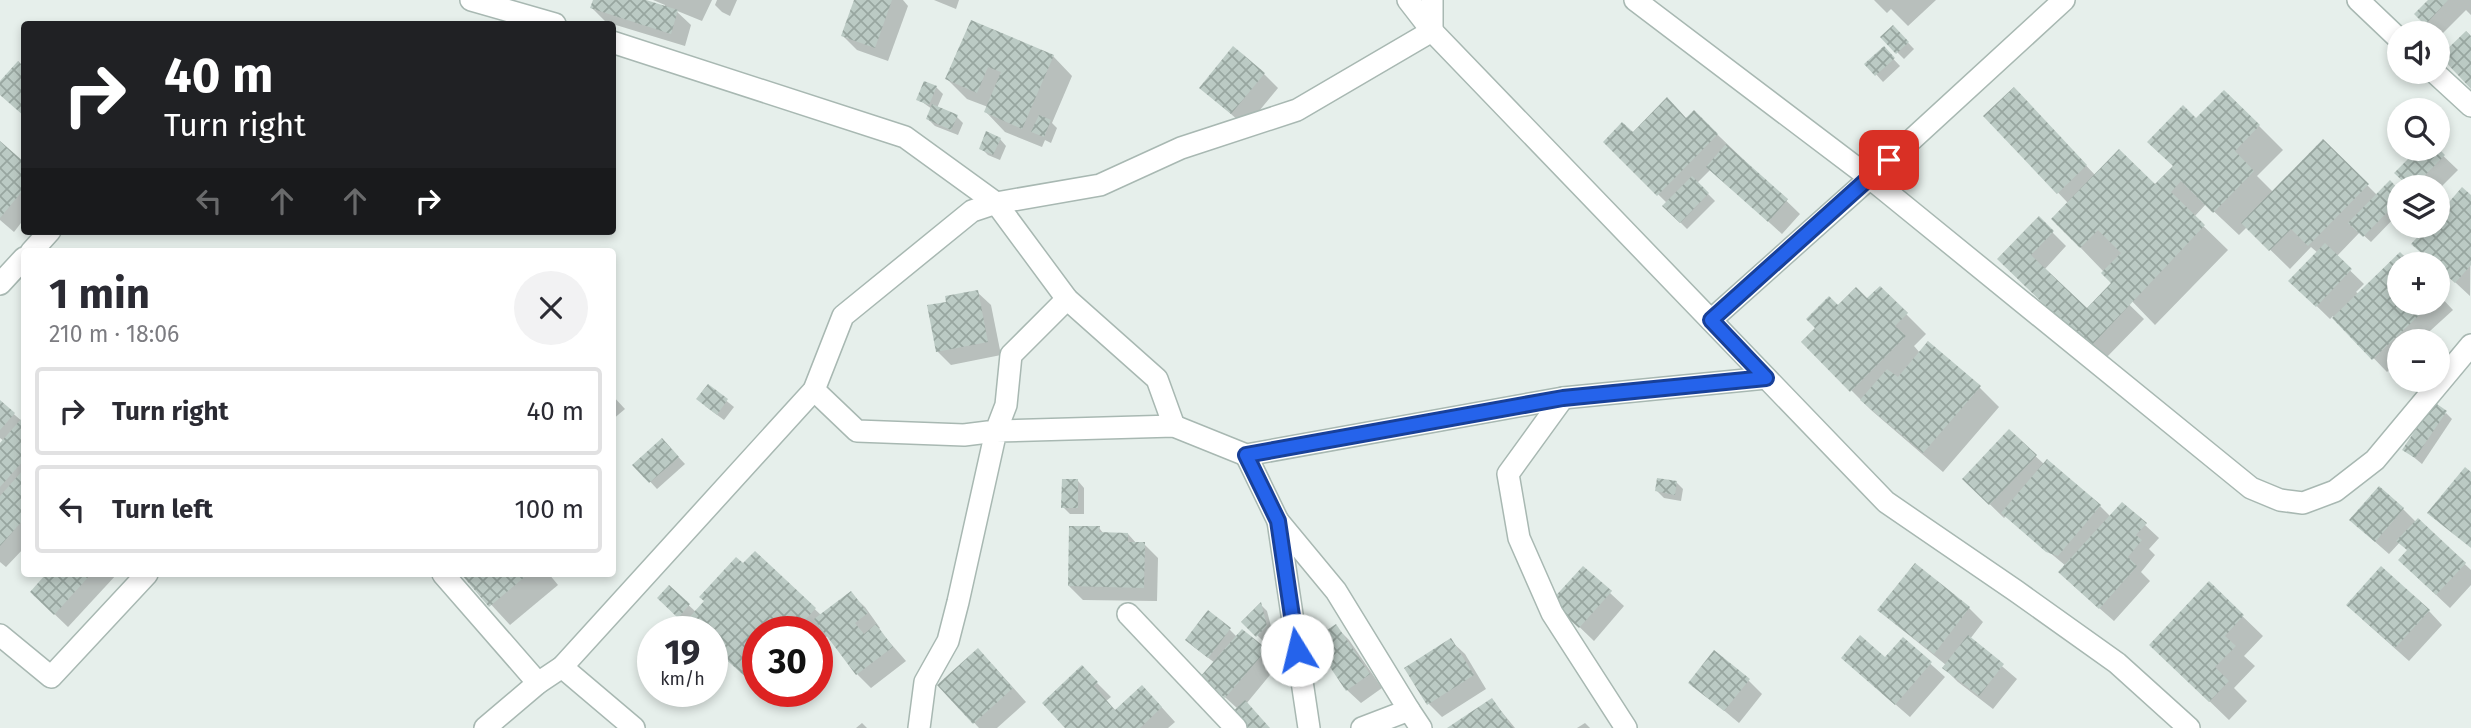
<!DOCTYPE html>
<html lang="en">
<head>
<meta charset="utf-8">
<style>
  body { margin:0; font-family:"Fira Sans",sans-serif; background:#f2f2f3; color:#2b2b33; height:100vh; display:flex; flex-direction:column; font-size:26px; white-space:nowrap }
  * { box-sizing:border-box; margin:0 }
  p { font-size:23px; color:#7c7c81 }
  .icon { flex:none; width:38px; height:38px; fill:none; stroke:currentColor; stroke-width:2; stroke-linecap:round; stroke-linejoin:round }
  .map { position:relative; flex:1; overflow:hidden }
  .details { position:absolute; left:21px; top:248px; width:595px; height:329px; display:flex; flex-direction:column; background:#fff; border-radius:7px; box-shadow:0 4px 10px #0003 }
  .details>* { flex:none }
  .guide { position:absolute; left:21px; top:21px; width:595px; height:214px; border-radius:7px; box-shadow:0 4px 10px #0003; background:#202124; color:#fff; overflow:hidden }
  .tools { position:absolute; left:2387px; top:21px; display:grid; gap:14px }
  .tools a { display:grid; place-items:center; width:63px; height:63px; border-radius:50%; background:#fff; box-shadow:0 4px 10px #0003; font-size:35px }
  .speed { position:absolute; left:637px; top:616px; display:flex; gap:14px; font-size:35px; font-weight:700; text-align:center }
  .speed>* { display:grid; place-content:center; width:91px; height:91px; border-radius:50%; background:#fff; box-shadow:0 4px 10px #0003; line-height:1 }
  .speed small { font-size:18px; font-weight:400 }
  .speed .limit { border:10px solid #d22; background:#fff; color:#111 }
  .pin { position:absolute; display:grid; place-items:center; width:60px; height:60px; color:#fff; margin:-30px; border-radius:14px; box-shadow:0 4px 10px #0006 }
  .me { position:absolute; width:77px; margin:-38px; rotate:351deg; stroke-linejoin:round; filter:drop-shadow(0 0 5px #0008) }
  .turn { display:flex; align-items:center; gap:24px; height:147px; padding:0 28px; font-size:32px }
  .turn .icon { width:91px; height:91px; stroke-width:2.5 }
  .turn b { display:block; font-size:49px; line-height:60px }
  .lanes { display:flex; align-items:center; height:66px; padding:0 28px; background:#0003; justify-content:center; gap:35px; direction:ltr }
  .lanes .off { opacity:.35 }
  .round { display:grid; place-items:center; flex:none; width:74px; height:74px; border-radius:37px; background:#f2f2f3 }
  .overview { display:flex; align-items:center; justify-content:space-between; height:119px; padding:0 28px }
  h1 { font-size:42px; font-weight:700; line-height:52px }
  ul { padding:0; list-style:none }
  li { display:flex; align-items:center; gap:21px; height:88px; margin:0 14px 10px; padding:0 14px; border:4px solid #e1e1e2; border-radius:7px }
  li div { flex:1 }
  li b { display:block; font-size:26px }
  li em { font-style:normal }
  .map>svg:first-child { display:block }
  .shadow { fill:#0003 }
  .building { fill:url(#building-cross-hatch) }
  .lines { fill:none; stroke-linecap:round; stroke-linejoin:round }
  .minor-casing { stroke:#a8b8b2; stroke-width:24 }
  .minor { stroke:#fff; stroke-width:21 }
  .route-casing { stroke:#184099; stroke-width:18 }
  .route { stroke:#2563eb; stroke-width:12 }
</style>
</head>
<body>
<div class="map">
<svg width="2471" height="728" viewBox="0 0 2471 728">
  <defs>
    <pattern id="building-cross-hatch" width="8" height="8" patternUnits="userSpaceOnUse" patternTransform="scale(1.75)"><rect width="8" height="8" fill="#bbcac4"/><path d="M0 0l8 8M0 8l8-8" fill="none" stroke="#98a6a0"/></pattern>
  </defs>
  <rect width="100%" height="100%" fill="#e6efeb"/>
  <g class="shadow">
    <polygon points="594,0 640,0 664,8 665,5 653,0 712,0 702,21 675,10 691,25 685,46 606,22 592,8"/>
    <polygon points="717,0 737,0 730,16 722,12 715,5"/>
    <polygon points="856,0 903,0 908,6 888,61 857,50 843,36"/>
    <polygon points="934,0 959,0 956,9"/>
    <polygon points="1874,0 1936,0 1908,26 1891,9 1887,13"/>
    <polygon points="2430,0 2471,0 2471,15 2466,10 2439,37 2416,14"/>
    <polygon points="972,23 1053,56 1072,76 1052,123 1057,128 1051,143 1045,140 1042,147 1005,132 986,112 988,107 967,99 947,79"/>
    <polygon points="1893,27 1914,49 1904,59 1882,37"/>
    <polygon points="1884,49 1900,66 1883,82 1867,64"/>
    <polygon points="1264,74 1278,88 1246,127 1201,88"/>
    <polygon points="936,87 943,94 937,108 957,117 963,123 958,135 935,126 928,119 932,109 918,99"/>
    <polygon points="2027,103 2095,175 2155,187 2175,166 2196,121 2259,126 2283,150 2257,176 2273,192 2323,141 2377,195 2390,183 2399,192 2399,213 2371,242 2360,232 2336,257 2364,284 2356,292 2359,294 2400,255 2410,264 2399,264 2399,303 2438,303 2438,294 2453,310 2419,341 2399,341 2399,360 2387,372 2333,316 2330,319 2291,281 2318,253 2311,247 2290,269 2247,227 2239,235 2206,204 2194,217 2228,250 2155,325 2053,219 2068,203 1985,116"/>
    <polygon points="1694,112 1800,214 1782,234 1711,169 1697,183 1715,201 1687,229 1664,206 1667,203 1605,142 1687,120"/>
    <polygon points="1000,139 1006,146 1000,160 988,155 981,148"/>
    <polygon points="0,143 24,164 24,219 14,232 0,220"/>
    <polygon points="2403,149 2436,149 2458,170 2438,190 2438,187 2411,187 2397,173 2410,159"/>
    <polygon points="2463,190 2471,197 2470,296 2414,244 2430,226 2438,226 2438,217"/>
    <polygon points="2039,219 2066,246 2044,270 2087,311 2110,286 2144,319 2104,360 2000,259"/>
    <polygon points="1880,288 1926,334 1914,346 1920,353 1979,387 1999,407 1943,472 1871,410 1803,342 1838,307 1867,300"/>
    <polygon points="977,292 991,305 1001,355 951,365 937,351 948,303"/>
    <polygon points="708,386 734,407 724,420 705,406"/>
    <polygon points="612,395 625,409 612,420"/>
    <polygon points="0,402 24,423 24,548 6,567 0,562 0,445 4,441 0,438"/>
    <polygon points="2446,413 2452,419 2422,464 2404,449"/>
    <polygon points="2009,432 2045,465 2100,506 2111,517 2145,525 2159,538 2149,549 2155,555 2141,572 2150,581 2114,621 2074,586 2066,566 2006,516 2004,518 1964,479"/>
    <polygon points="669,447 685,464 657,489 635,465"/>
    <polygon points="1078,481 1084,488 1084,514 1070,514 1063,507"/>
    <polygon points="1676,482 1683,489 1681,501 1664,498 1657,491"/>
    <polygon points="2403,509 2416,522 2418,520 2471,570 2471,585 2450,608 2414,574 2409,551 2400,542 2389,554 2365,533"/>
    <polygon points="1099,528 1104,534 1128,534 1137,544 1144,544 1158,558 1157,601 1083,600 1069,586"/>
    <polygon points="755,553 822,616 851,594 865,607 880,628 878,629 906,661 871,688 857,674 828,635 817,647 817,632 758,632 758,688 712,646 712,632 687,621 686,623 659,598 669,587 696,612"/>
    <polygon points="1915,566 1969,608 1983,622 1970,639 2017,679 1993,709 1958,682 1944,668 1946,665 1894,623 1880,610"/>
    <polygon points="1583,568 1624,606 1594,641 1567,615"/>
    <polygon points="49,574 117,574 68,627 46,606"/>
    <polygon points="463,574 549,574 558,585 510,625"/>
    <polygon points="2209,584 2263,636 2244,656 2255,666 2234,688 2247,701 2229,720 2171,664"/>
    <polygon points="1261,605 1267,611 1273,634 1264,642 1244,622"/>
    <polygon points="2429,611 2442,625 2409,661 2362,619"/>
    <polygon points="1336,627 1349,640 1382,688 1361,703 1347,690"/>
    <polygon points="1229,629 1237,637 1265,651 1279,664 1246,704 1269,728 1238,709 1203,677 1215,663 1194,647"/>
    <polygon points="1903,639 1945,677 1910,717 1857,671 1886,660"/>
    <polygon points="1451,641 1465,654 1486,689 1442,717 1428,703"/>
    <polygon points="992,664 1026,702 997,728 979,728 940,685"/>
    <polygon points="1082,668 1111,697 1106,701 1116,712 1156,701 1175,722 1168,728 1067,728"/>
    <polygon points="1748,680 1762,694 1739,723 1690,682"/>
    <polygon points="762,691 777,691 770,699"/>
    <polygon points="1492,700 1515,728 1451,728"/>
    <polygon points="862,723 867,728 856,728"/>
    <polygon points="1585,723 1590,728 1577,728"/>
  </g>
  <g class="building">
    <polygon points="593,0 646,0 678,10 671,34 590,8"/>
    <polygon points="854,0 892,0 875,48 841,36"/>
    <polygon points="2428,0 2448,0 2425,25 2414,14"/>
    <polygon points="971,20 1054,55 1022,129 984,112 1001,72 988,67 977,93 945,79"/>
    <polygon points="1893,25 1909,42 1896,54 1880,37"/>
    <polygon points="2466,31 2471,36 2471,89 2440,56"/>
    <polygon points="1233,46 1265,73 1231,114 1199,88"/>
    <polygon points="1884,46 1895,58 1875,76 1864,64"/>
    <polygon points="18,61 24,67 24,116 0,95 0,81"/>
    <polygon points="924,81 937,86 929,105 916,100"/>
    <polygon points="2014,87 2087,165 2057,194 1983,116"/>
    <polygon points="2224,90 2260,125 2235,151 2254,171 2213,213 2181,181 2171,192 2205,225 2089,348 1997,259 2039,216 2054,231 2031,255 2087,308 2111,283 2101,273 2121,253 2098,230 2080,248 2051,219 2119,149 2155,184 2173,166 2147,142 2183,105 2196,118"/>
    <polygon points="1667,97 1686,118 1694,110 1718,134 1657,196 1603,142 1622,122 1633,132"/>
    <polygon points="932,104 958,115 951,130 926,119"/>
    <polygon points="1039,115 1051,120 1044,137 1031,132"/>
    <polygon points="986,131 1001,138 993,155 979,149"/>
    <polygon points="2323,139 2369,184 2308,246 2291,229 2269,251 2241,223"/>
    <polygon points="0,141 24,162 24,189 0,218"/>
    <polygon points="1726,144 1788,199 1768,222 1706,167"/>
    <polygon points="2398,149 2439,149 2445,155 2413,187 2409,187 2394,173 2408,159"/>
    <polygon points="1692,176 1709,193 1680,223 1662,206"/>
    <polygon points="2390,180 2399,190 2399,200 2363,237 2348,223"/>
    <polygon points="2462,187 2471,195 2471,265 2455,283 2438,268 2438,264 2434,264 2411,244 2428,226 2438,226 2438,215"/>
    <polygon points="2325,243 2352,269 2316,307 2288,281"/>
    <polygon points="2400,252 2412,264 2399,264 2399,303 2432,303 2372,360 2332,318"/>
    <polygon points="1880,286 1908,313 1895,326 1906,336 1850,392 1801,342 1815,328 1806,319 1829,296 1838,305 1856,287 1867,298"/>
    <polygon points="978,290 988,342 936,352 927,305 946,302 945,296"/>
    <polygon points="1928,341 1981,386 1923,453 1860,400 1887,369 1898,377"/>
    <polygon points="708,384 728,399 717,415 696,399"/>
    <polygon points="0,400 15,413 0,430"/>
    <polygon points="2434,402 2447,411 2415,458 2402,450"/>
    <polygon points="22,418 24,421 24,460 0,487 0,443"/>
    <polygon points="2009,429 2037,455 1989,505 1962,479"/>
    <polygon points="662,438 679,457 649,483 632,465"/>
    <polygon points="2047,459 2101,505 2058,556 2046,552 2001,513"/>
    <polygon points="2465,467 2471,472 2471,548 2427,513"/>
    <polygon points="24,469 24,519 0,546 0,496"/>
    <polygon points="1657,478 1677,481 1675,495 1655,491"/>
    <polygon points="1062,479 1078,479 1078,508 1061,508"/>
    <polygon points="2379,486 2404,508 2375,542 2349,520"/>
    <polygon points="2122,502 2147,523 2136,535 2142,540 2128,557 2137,566 2099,609 2058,572"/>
    <polygon points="2418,518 2466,563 2436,595 2398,560 2407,550 2396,541"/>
    <polygon points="1069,526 1100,526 1099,532 1128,533 1128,542 1145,542 1144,588 1068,586"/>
    <polygon points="755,551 816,608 794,632 758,632 758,671 749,680 712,647 712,632 696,632 685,622 704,601 699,597 736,557 743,563"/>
    <polygon points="1915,563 1970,607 1934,654 1877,610"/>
    <polygon points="1583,566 1612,591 1579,628 1550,602"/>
    <polygon points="2381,566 2430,610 2395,648 2346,605"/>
    <polygon points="46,574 91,574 54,615 30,592"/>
    <polygon points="461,574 528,574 489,607"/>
    <polygon points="2209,581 2244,615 2225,636 2236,646 2215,667 2229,681 2209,702 2149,645"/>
    <polygon points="669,585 690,604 678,618 657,598"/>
    <polygon points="851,591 868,613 855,623 864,634 876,624 893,647 856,675 814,619"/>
    <polygon points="1261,602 1267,626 1256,637 1241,622"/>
    <polygon points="1208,610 1231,628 1208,658 1185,640"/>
    <polygon points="1336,624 1370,674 1346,691 1312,640"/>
    <polygon points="1242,629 1267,649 1225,698 1200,677"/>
    <polygon points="1860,635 1885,657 1903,637 1932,662 1895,705 1841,658"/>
    <polygon points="1968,635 2004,664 1979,696 1942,668"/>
    <polygon points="1451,638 1474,675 1427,705 1404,668"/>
    <polygon points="978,648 1013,688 973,724 937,685"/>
    <polygon points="1714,650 1750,679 1724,711 1688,683"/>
    <polygon points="1082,665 1098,682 1094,686 1115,710 1142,685 1162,707 1140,728 1065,728 1042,703"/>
    <polygon points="1492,698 1513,728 1447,728"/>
    <polygon points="1245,700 1270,728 1241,728 1229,715"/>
  </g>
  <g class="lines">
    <defs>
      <g id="minor">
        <polyline points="471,0 555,24"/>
        <polyline points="1408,0 1432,31 1886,502 2016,591 2117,663 2189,728"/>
        <polyline points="1635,0 1870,178 2251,488 2280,500 2303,503 2335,491 2375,460 2471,345"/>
        <polyline points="2358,0 2399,39"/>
        <polyline points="612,42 905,137 996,203 1067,299 1157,379 1174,426"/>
        <polyline points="2434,72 2471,106"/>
        <polyline points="31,252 50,231"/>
        <polyline points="0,284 24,258"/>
        <polyline points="1711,320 1870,178 2064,0"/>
        <polyline points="814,390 857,431 964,435 996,431 1006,405 1011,355 1067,299"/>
        <polyline points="1563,398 1508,474 1519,538 1552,613 1626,728"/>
        <polyline points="1246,455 1278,521 1309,728"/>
        <polyline points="1278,521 1336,591 1409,710 1362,728"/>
        <polyline points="443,574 538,683"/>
        <polyline points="1128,614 1236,728"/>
        <polyline points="0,635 51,677 147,574"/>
        <polyline points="562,667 634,728"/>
        <polyline points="1409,710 1421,728"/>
        <polyline points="485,728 538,683 562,667 814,390 843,316 972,211 996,203 1100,185 1181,148 1297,110 1432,31 1432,0"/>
        <polyline points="919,728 925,682 948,641 958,602 996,431 1174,426 1246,455 1563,398 1766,378"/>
      </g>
    </defs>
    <use href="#minor" class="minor-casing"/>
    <use href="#minor" class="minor"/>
  </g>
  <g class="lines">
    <defs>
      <polyline id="route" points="1297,650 1278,521 1246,455 1563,398 1766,378 1711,320 1889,160"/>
    </defs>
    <use href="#route" class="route-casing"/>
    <use href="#route" class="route"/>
  </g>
</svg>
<div class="tools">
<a><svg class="icon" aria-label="sound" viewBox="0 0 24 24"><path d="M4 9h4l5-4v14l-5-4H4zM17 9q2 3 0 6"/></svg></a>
<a><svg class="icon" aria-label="search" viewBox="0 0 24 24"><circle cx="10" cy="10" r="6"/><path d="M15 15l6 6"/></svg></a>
<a><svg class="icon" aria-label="layers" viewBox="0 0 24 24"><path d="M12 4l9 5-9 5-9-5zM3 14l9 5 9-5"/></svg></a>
<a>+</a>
<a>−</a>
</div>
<div class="speed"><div>19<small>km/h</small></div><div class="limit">30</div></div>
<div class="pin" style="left:1889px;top:160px;background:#d93025"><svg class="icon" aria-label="arrive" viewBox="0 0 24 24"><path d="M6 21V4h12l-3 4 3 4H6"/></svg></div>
<svg class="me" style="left:1297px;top:650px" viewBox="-20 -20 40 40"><circle r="19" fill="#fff"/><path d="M0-13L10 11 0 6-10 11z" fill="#2563eb"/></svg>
<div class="guide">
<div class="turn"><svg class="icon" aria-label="right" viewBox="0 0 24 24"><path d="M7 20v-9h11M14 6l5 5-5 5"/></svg><div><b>40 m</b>Turn right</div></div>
<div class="lanes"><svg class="icon off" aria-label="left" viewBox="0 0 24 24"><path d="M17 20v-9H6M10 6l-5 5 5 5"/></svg><svg class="icon off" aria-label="ahead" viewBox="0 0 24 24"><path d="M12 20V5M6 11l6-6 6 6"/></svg><svg class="icon off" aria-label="ahead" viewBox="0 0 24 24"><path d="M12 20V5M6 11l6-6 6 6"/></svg><svg class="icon" aria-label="right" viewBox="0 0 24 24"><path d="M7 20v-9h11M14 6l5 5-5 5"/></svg></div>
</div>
<section class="details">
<div class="overview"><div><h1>1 min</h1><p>210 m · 18:06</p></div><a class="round"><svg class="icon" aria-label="close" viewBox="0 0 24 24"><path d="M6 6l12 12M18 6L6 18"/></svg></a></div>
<ul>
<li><svg class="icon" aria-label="right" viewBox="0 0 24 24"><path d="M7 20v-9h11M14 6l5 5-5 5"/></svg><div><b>Turn right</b></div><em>40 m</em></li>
<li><svg class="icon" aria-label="left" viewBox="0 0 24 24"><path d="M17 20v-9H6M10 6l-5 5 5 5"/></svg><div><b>Turn left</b></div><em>100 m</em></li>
</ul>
</section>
</div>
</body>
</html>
